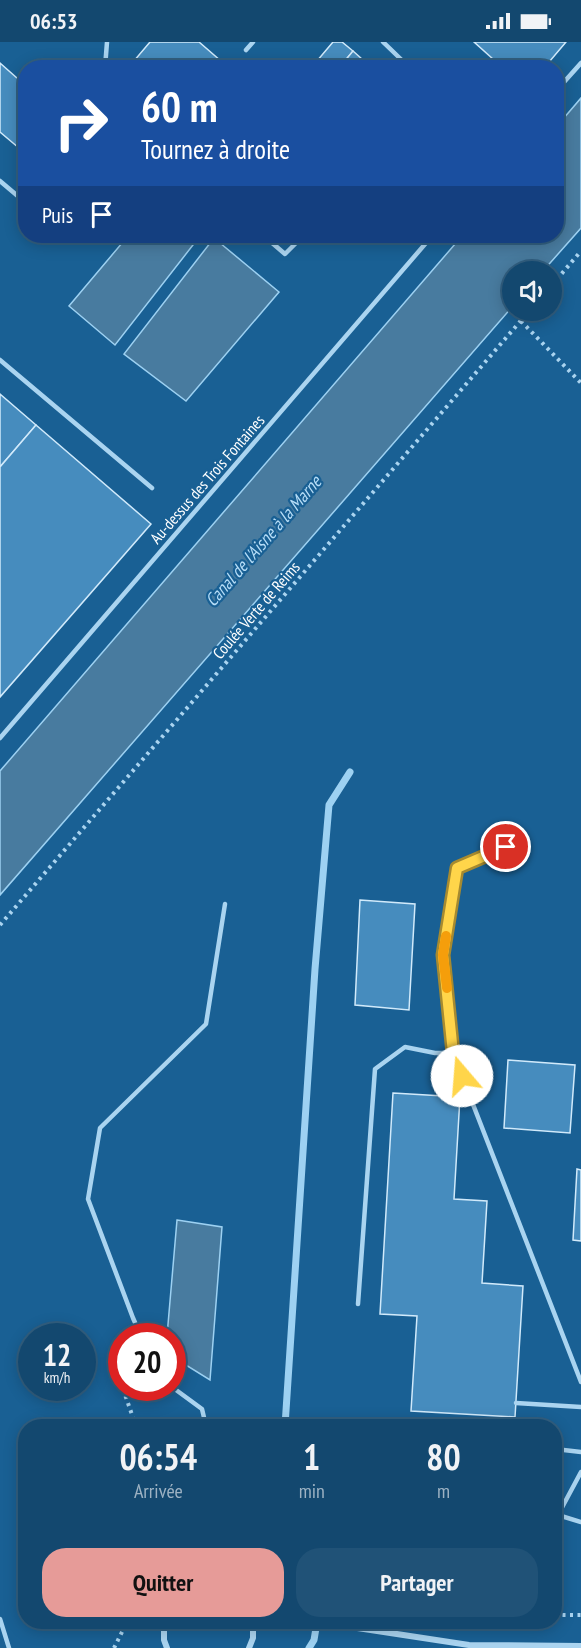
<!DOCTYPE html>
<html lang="fr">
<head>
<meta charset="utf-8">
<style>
  body { margin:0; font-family:"PT Sans Narrow",sans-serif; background:#205277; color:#f1f3f6; height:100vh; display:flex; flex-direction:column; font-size:22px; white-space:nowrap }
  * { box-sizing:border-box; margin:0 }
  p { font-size:20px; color:#9db2c3 }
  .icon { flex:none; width:33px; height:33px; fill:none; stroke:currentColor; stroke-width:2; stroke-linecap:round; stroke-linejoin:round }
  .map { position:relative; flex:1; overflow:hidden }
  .panel { position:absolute; left:18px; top:1377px; width:544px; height:210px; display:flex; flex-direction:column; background:#13486f; border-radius:24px; box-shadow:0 3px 15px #0003,0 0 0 2px #326082 }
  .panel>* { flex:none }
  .guide { position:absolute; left:18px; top:18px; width:546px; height:183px; border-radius:24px; box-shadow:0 3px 15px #0003,0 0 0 2px #326082; background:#1a4fa0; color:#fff; overflow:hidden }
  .controls { position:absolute; left:502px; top:219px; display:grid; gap:12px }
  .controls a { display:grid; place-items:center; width:60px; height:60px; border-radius:50%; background:#13486f; box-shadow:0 3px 15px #0003,0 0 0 2px #326082; font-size:30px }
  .speed { position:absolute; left:18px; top:1281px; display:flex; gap:12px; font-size:30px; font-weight:700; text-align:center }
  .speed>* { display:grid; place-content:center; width:78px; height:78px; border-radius:50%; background:#13486f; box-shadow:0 3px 15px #0003,0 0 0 2px #326082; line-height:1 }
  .speed small { font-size:15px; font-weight:400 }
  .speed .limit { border:9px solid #d22; background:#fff; color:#111 }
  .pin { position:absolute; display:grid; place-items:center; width:51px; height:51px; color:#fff; margin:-26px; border:3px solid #fff; border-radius:50%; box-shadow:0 2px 6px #0007 }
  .me { position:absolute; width:66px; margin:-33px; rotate:342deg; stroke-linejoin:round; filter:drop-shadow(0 0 4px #0008) }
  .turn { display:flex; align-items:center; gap:21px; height:126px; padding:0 24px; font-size:27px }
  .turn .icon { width:78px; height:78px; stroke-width:2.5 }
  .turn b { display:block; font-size:42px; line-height:51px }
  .then { display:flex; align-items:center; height:57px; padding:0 24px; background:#0003; gap:12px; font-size:22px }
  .eta { display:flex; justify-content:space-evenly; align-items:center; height:102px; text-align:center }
  .eta b { font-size:36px; font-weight:700; line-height:42px }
  .button { display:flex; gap:12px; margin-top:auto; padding:12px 24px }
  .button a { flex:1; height:69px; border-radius:24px; background:#e69b98; color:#111; font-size:24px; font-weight:700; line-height:69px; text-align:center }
  .button a+a { background:#205277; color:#f1f3f6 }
  .status { display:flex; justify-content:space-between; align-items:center; height:42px; padding:0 30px; background:#13486f; direction:ltr }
  .status svg { height:16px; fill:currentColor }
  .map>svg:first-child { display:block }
  .water { fill:#487b9f; stroke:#9dd1f2; stroke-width:1.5 }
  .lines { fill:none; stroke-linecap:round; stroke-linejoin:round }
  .stream { stroke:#9dd1f2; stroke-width:7 }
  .building { fill:#468cbe; stroke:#d1eafb; stroke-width:1.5 }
  .path { stroke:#aad4f0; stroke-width:4; stroke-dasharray:3 4.5; stroke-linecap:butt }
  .service { stroke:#aad4f0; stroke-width:4.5 }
  .minor { stroke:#aad4f0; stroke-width:6 }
  .route-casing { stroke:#a68a30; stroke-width:15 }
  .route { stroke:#ffd54a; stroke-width:10 }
  .slow { stroke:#f59e0b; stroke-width:10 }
  .labels { text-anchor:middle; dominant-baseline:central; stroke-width:4.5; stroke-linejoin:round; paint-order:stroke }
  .street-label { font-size:16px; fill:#fff; stroke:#196094 }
  .water-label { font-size:18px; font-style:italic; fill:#b6ddf7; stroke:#196094 }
</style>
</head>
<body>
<div class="status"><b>06:53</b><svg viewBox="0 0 49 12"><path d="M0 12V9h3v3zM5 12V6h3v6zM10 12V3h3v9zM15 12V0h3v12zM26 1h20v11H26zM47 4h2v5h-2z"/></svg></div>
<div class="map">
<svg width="581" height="1606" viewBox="0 0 581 1606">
  <rect width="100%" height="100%" fill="#196094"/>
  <g class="water">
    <polygon points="581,56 581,186 543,229 513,230 513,264 0,853 0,729 462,194 556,194 557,84"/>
    <polygon points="128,194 200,194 115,303 69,264"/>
    <polygon points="214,196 279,250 186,359 124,312"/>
    <polygon points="177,1178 222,1185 210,1338 173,1315 172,1294 167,1294"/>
  </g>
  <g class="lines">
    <g class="stream">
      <polyline points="285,1384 315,927 329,763 350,730"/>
      <polyline points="309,1606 314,1598 317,1580"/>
    </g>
  </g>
  <g class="building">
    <polygon points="150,0 199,0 229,26 128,26"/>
    <polygon points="333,0 342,0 353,9 339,26 311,26"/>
    <polygon points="474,0 566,0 544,26 503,26"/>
    <polygon points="353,9 372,26 339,26"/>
    <polygon points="0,21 26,44 26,112 0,90"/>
    <polygon points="0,352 36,383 0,425"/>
    <polygon points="36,383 151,482 0,655 0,425"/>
    <polygon points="360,858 415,862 409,968 355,963"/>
    <polygon points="508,1018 575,1023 570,1091 504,1086"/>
    <polygon points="393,1051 460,1055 454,1157 487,1159 482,1241 523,1244 515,1375 411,1369 417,1274 380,1272"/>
    <polygon points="577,1127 581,1128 581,1199 573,1198"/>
  </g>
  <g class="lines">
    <g class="path">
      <polyline points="552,243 581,209"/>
      <polyline points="521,279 581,341"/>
      <polyline points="0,883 530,268"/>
      <polyline points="123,1347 136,1384"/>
      <polyline points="555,1573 581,1573"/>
      <polyline points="114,1606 127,1580"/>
    </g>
    <g class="service">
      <polyline points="383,0 410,26"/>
      <polyline points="246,8 253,0"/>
      <polyline points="105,26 107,0"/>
      <polyline points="556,49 581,21"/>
      <polyline points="0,139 26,161"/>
      <polyline points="264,194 285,212 303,194"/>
      <polyline points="0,318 152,446"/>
      <polyline points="0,696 432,194"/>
      <polyline points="506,805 457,826 443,913 453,1011 581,1340"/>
      <polyline points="358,1262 375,1027 405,1005 435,1011 453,1011"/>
      <polyline points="141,1294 133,1276 88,1157 100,1086 206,982 225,862"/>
      <polyline points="172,1345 202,1367 206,1384"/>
      <polyline points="516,1361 581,1365"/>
      <polyline points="555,1407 581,1410"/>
      <polyline points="558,1473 581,1480"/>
      <polyline points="555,1474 558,1473 581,1430"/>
      <polyline points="0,1577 9,1606"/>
    </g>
    <g class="minor">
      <polyline points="164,1580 164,1598 167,1606"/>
      <polyline points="318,1580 469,1603 581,1604"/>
      <polyline points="249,1606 253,1596 253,1580"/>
    </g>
  </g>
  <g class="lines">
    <defs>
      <polyline id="route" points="462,1034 453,1011 443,913 457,826 506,805"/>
    </defs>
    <use href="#route" class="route-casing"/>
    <use href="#route" class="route"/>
    <polyline class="slow" points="446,894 443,913 447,946"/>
  </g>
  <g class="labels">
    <g class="street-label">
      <text transform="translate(207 437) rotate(-49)">Au-dessus des Trois Fontaines</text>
      <text transform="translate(256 568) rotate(-49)">Coulée Verte de Reims</text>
    </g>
    <g class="water-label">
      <text transform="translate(263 499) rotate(-49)">Canal de l'Aisne à la Marne</text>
    </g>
  </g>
</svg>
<div class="controls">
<a><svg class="icon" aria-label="sound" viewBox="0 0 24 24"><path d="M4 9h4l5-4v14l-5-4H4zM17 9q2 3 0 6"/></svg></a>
</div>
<div class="speed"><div>12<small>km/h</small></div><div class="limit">20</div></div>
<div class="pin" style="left:506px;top:805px;background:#d93025"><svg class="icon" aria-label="arrive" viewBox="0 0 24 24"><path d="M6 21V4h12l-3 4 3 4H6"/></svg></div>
<svg class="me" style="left:462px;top:1034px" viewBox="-20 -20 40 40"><circle r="19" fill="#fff"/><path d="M0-13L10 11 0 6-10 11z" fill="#ffd54a"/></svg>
<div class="guide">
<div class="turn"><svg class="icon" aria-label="right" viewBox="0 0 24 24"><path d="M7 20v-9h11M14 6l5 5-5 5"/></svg><div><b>60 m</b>Tournez à droite</div></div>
<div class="then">Puis<svg class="icon" aria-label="arrive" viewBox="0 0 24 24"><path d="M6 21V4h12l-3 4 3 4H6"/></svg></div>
</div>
<section class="panel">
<div class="eta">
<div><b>06:54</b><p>Arrivée</p></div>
<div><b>1</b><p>min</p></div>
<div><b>80</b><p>m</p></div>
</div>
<div class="button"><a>Quitter</a><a>Partager</a></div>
</section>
</div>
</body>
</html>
